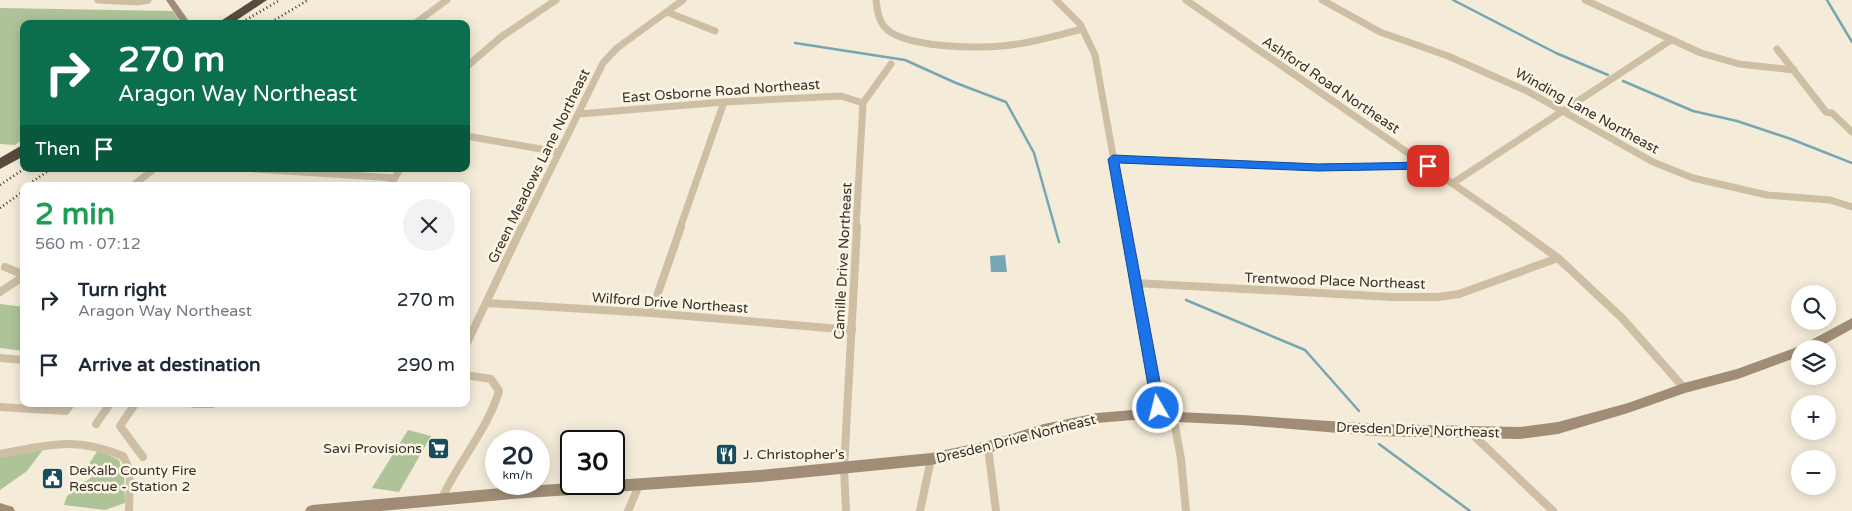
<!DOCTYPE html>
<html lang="en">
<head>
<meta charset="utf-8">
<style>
  body { margin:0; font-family:"Varela Round",sans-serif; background:#f2f2f3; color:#1f2937; height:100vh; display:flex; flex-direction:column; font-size:19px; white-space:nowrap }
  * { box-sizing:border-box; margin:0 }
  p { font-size:16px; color:#747a83 }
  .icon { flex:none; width:28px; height:28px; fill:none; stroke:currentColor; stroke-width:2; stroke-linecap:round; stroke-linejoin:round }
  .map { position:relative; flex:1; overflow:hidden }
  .panel { position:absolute; left:20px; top:182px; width:450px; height:225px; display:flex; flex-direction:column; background:#fff; border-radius:10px; box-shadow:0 2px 12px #0003 }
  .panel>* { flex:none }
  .hud { position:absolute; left:20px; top:20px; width:450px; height:152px; border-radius:10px; box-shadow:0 2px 12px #0003; background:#0b6e4f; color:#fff; overflow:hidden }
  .tools { position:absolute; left:1791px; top:285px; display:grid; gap:10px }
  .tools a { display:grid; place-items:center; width:45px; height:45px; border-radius:50%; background:#fff; box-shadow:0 2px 12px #0003; font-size:25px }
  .speed { position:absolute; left:485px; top:430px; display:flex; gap:10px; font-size:25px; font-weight:700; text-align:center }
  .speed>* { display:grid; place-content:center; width:65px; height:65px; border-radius:50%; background:#fff; box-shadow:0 2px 12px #0003; line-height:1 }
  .speed small { font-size:12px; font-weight:400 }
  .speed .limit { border:2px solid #111; border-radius:8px; background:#fff; color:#111 }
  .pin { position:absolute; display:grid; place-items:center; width:42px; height:42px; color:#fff; margin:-21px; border-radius:10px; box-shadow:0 2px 8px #0006 }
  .me { position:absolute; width:55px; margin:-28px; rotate:352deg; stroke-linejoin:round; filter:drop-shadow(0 0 4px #0008) }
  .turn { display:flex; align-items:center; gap:18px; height:105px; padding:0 15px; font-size:22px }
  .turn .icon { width:65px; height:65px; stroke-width:2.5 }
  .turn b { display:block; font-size:35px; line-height:42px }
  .then { display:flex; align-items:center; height:48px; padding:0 15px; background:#0003; gap:10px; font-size:19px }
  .round { display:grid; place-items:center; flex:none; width:52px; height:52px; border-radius:26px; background:#f2f2f3 }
  .overview { display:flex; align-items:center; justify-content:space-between; height:85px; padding:0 15px }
  h1 { font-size:30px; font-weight:800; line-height:38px; color:#1e9e55 }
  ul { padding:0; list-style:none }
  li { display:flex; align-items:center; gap:15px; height:65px; padding:0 15px }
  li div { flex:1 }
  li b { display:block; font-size:19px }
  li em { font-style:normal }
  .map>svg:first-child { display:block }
  .green { fill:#aec498 }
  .water { fill:#76a6b3 }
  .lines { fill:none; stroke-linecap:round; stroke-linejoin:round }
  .stream { stroke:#76a6b3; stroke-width:2.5 }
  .street-far1 { stroke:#cdbea4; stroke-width:7 }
  .street { stroke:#cdbea4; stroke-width:8 }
  .secondary { fill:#a18c76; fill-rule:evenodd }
  .highway { fill:#594a3d; fill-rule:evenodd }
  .rail { stroke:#382f27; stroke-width:2.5; stroke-dasharray:1 3; stroke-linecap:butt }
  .route { fill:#1a73e8; stroke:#114b97 }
  .labels { text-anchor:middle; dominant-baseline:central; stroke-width:5; stroke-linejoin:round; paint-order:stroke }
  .street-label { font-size:14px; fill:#382f27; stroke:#fbf5e6 }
  .poi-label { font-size:14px; fill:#382f27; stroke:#fbf5e6; text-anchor:start }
</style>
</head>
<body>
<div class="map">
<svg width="1852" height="511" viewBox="0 0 1852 511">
  <rect width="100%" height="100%" fill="#f4ecd9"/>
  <g class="green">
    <polygon points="0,8 173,11 181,24 24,24 24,139 15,145 0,144"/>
    <polygon points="0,304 24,307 24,351 0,348"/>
    <polygon points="408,430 431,436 399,492 372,488"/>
    <polygon points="45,447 27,471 0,490 0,457"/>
    <polygon points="98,450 119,460 124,475 125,503 105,510 64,505 67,496 93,476 91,470 87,467"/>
  </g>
  <polygon class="water" points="1005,255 1007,272 991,272 990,256"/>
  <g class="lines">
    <g class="stream">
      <polyline points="1453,0 1556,53 1608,75"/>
      <polyline points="1827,0 1852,42"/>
      <polyline points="795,43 905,60 956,83 1006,102 1034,153 1059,242"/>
      <polyline points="1623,81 1693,111 1737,121 1791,139 1852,163"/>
      <polyline points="1186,300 1305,350 1359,411"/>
      <polyline points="1379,444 1470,511"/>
    </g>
    <g class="street-far1">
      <polyline points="98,0 138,2 148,0"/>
      <path d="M876,0C877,9 878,18 883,25C899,49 984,49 1011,45C1035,42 1059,35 1082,29"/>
      <polyline points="1056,0 1080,24 1095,55 1126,228"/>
      <polyline points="1186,0 1517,228"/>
      <polyline points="1322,0 1380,32 1448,56 1527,91 1653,162 1693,178 1767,195 1830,200 1852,207"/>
      <polyline points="1585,0 1701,53 1739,64 1794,70"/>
      <polyline points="667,12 715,31"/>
      <polyline points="414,24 447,0"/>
      <polyline points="1777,49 1826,112 1832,113 1852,132"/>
      <polyline points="466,67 501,37 556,0"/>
      <polyline points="579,114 724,102 841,96 863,103"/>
      <polyline points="466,136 558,152"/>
      <polyline points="1113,159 1318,167 1428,166"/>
      <polyline points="255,169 395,178"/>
      <polyline points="1453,183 1671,40"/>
      <polyline points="132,186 154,169"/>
      <polyline points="390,186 400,169"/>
      <polyline points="522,228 603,63 617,48 683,0"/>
      <polyline points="680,228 724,102"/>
      <polyline points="856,228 863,103 891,64"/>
    </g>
    <g class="street">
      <polyline points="1126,227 1159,415 1175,426 1181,459 1186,511"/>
      <polyline points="1515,227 1558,258 1623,319 1684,388"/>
      <polyline points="5,267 24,275"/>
      <polyline points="1135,283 1392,297 1438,297 1459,294 1558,258"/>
      <polyline points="0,292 24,276"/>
      <polyline points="487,303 651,313 852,330"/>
      <polyline points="651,313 681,227"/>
      <polyline points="466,345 522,227"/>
      <polyline points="0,358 24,360"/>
      <polyline points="135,404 120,426 143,457"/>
      <polyline points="194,404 212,404"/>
      <polyline points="0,407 66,411 71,404"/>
      <polyline points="96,424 110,404"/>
      <polyline points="1470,432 1553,511"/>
      <polyline points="988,447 996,511"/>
      <path d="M0,454C49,445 74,436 123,456L130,471L129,511"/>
      <path d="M441,500C458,462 487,431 499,391L491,379L466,375"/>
      <polyline points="628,511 640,483"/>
      <polyline points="846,511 844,469 857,227"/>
      <polyline points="920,511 931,459"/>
    </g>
    <g class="secondary">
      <polygon points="166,0 174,0 191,24 182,24"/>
      <polygon points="1852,318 1852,329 1816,349 1800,349 1800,356 1738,379 1685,393 1628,413 1558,434 1520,439 1374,436 1242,425 1133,420 1097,423 1044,436 988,453 931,465 760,482 512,499 381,511 305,511 307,507 312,505 512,487 571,483 614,484 614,480 760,470 931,453 988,441 1044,424 1097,413 1133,410 1242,415 1374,424 1520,427 1558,422 1628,403 1684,383 1737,369 1800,346"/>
      <polygon points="0,503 13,507 15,511 0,511"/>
    </g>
    <g class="highway">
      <polygon points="253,0 267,0 231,24 216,24"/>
      <polygon points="24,144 24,156 0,169 0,158"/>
    </g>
    <g class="rail">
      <polyline points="239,24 280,0"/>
      <polyline points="268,24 308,0"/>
      <polyline points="0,185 24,169"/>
      <polyline points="26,186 51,169"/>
      <polyline points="0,208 24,191"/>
    </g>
  </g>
  <polygon class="route" points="1113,155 1318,164 1428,162 1433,166 1428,169 1318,171 1119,163 1165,408 1163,412 1158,414 1154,412 1152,408 1108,159"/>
  <defs>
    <symbol id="supermarket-square" viewBox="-11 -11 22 22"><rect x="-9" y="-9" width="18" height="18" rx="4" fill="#184d5d" stroke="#fbf5e6"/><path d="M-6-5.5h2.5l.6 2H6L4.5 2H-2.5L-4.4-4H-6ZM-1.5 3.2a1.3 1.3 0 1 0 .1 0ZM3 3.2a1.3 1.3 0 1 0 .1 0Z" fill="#fff"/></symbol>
    <symbol id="restaurant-square" viewBox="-11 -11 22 22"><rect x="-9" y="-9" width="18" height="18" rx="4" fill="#184d5d" stroke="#fbf5e6"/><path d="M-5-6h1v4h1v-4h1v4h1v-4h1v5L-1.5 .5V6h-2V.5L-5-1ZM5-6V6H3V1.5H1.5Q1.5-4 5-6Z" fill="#fff"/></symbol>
    <symbol id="civic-square" viewBox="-11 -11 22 22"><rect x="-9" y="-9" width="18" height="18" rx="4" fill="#184d5d" stroke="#fbf5e6"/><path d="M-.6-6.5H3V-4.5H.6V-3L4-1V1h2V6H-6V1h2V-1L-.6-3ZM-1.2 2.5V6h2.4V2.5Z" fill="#fff"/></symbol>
  </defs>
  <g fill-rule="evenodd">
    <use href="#supermarket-square" x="426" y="436" width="25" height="25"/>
    <use href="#restaurant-square" x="714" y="442" width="25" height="25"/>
    <use href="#civic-square" x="40" y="466" width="25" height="25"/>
  </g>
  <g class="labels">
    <g class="street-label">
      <text transform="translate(1331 85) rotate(34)">Ashford Road Northeast</text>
      <text transform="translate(721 91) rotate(-4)">East Osborne Road Northeast</text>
      <text transform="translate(1587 111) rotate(29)">Winding Lane Northeast</text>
      <text transform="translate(539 166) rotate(-64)">Green Meadows Lane Northeast</text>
      <text transform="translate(843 261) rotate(-87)">Camille Drive Northeast</text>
      <text transform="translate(1335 281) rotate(2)">Trentwood Place Northeast</text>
      <text transform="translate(670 303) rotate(4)">Wilford Drive Northeast</text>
      <text transform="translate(1418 430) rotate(2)">Dresden Drive Northeast</text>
      <text transform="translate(1016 439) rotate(-14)">Dresden Drive Northeast</text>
    </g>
    <g class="poi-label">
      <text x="422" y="448" text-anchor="end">Savi Provisions</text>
      <text x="743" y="454">J. Christopher's</text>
      <text x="69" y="470">DeKalb County Fire<tspan x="69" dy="16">Rescue - Station 2</tspan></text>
    </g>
  </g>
</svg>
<div class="tools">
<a><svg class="icon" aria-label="search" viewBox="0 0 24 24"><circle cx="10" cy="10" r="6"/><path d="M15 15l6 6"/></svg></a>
<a><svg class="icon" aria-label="layers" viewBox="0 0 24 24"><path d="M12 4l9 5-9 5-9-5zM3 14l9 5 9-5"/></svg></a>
<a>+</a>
<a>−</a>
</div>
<div class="speed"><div>20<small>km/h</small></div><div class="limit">30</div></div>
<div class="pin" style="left:1428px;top:166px;background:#d93025"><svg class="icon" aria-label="arrive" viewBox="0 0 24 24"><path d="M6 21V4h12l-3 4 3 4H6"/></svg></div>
<svg class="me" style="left:1158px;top:408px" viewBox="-20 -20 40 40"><circle r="17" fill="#1a73e8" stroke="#fff" stroke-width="3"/><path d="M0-11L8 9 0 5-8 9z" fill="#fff"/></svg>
<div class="hud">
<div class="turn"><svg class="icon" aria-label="right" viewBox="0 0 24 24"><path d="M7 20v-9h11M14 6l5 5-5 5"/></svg><div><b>270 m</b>Aragon Way Northeast</div></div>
<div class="then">Then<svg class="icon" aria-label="arrive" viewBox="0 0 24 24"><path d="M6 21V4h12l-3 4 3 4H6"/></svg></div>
</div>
<section class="panel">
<div class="overview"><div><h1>2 min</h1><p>560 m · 07:12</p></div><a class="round"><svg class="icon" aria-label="close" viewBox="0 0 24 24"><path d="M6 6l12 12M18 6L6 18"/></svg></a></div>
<ul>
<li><svg class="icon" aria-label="right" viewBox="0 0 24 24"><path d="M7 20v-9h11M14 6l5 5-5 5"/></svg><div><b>Turn right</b><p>Aragon Way Northeast</p></div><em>270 m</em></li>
<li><svg class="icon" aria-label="arrive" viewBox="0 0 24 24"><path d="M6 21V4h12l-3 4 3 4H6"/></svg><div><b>Arrive at destination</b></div><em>290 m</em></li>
</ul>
</section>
</div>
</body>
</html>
